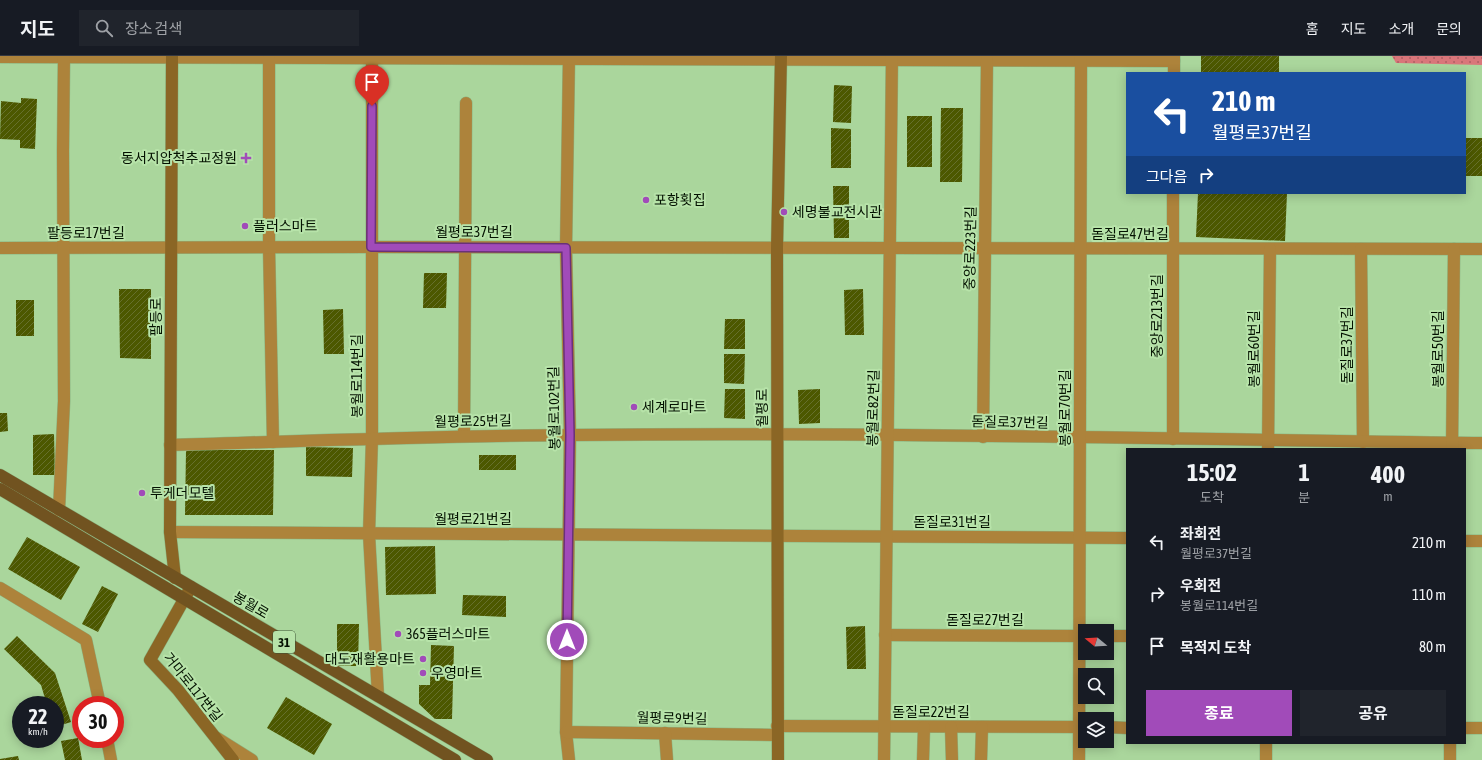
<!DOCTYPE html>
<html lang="ko">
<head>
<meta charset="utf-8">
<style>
  body { margin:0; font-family:"Asap Condensed","Noto Sans KR",sans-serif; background:#20242c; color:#f1f3f6; height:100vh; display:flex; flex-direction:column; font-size:15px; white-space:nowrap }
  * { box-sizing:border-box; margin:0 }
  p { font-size:13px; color:#9ea1a6 }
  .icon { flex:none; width:22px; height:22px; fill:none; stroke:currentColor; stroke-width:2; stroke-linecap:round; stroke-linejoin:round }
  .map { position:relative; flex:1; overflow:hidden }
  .side { position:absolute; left:1126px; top:392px; width:340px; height:296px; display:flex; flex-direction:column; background:#171b24; border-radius:0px; box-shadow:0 2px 10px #0003 }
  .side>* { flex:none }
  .guide { position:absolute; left:1126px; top:16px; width:340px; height:122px; border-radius:0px; box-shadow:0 2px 10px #0003; background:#1a4fa0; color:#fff; overflow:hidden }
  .needle { width:26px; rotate:288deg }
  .buttons { position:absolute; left:1078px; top:568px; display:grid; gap:8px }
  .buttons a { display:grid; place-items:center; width:36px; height:36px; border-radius:0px; background:#171b24; box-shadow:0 2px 10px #0003; font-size:20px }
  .speed { position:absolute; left:12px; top:640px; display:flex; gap:8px; font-size:20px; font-weight:700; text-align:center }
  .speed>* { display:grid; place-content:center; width:52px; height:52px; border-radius:50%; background:#171b24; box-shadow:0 2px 10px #0003; line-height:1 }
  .speed small { font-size:10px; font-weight:400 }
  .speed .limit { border:6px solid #d22; background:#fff; color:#111 }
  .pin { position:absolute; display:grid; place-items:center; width:34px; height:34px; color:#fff; margin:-41px -17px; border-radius:50% 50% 50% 0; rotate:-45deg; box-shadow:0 0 4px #0007 }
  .pin .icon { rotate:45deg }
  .me { position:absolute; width:44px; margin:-22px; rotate:0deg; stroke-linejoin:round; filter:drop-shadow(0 0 3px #0008) }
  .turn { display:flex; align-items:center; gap:14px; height:84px; padding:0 20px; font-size:18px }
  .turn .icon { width:52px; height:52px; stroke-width:2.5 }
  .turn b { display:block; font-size:28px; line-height:34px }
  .then { display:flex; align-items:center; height:38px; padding:0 20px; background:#0003; gap:8px; font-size:15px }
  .eta { display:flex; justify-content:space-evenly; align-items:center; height:68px; text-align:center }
  .eta b { font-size:24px; font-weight:700; line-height:28px }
  .action { display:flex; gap:8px; margin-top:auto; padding:8px 20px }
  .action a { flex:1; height:46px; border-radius:0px; background:#a14bb9; color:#fff; font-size:16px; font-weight:700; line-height:46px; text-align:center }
  .action a+a { background:#20242c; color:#f1f3f6 }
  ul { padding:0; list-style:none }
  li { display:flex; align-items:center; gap:12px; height:52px; padding:0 20px }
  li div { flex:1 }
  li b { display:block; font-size:15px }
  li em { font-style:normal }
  header { display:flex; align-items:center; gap:24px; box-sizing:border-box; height:56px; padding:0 20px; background:#171b24; border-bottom:1px solid #363941 }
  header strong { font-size:19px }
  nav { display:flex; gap:22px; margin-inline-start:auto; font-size:14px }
  .search { width:280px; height:36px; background:#20242c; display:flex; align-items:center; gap:10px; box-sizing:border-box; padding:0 14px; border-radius:0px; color:#9ea1a6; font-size:15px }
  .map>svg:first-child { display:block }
  .park { fill:url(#park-dots) }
  .building { fill:url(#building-hatch) }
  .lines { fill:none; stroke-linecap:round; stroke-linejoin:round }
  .street-casing { stroke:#8cb380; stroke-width:13 }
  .secondary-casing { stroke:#8cb380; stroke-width:13 }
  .primary-casing { stroke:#8cb380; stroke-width:13 }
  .street { stroke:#ad833b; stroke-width:12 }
  .secondary { stroke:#8b6625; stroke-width:12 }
  .primary { stroke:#715320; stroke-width:12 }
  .route-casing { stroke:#693178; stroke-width:10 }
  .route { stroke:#a14bb9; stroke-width:7 }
  .poi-dot { fill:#a14bb9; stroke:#b7e3a9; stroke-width:1.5 }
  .labels { text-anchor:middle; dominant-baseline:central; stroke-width:4; stroke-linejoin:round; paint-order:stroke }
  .shield { fill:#b7e3a9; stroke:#3a5133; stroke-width:1 }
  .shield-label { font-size:13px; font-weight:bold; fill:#041201 }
  .poi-label { font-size:14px; fill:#041201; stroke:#b7e3a9; text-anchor:start }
  .street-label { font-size:14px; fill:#041201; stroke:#b7e3a9 }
</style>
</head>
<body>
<header>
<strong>지도</strong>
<div class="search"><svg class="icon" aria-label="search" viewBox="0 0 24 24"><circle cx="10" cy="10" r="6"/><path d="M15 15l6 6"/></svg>장소 검색</div>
<nav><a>홈</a><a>지도</a><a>소개</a><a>문의</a></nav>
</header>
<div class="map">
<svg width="1482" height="704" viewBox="0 0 1482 704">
  <defs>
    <pattern id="park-dots" width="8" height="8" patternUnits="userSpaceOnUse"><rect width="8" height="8" fill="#d9767a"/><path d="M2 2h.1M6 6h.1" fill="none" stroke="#ae5f62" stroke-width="1.8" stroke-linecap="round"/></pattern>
    <pattern id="building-hatch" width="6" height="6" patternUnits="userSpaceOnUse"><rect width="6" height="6" fill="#4c5800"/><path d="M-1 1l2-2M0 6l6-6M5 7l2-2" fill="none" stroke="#66702d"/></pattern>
  </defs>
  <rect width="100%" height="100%" fill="#aad69c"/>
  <polygon class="park" points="1392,0 1482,0 1482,9 1396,7"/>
  <g class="building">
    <polygon points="1201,0 1279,0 1279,16 1201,17"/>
    <polygon points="834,29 852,30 851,67 833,66"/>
    <polygon points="21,42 37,43 35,93 20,92 20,84 0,83 1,45 21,47"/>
    <polygon points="941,52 963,52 962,126 940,126"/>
    <rect x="907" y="60" width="25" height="51"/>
    <polygon points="831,72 851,73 851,112 831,112"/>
    <rect x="1465" y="82" width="17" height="38"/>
    <polygon points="833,130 849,130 849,182 834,182"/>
    <polygon points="1198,137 1287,137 1285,185 1196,181"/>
    <polygon points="424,217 447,217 446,252 423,252"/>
    <polygon points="119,233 151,233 151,303 120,302"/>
    <polygon points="863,233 864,279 845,279 844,234"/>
    <rect x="16" y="244" width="18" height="36"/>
    <polygon points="343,253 344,298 324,298 323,254"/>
    <polygon points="725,263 745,263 745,293 724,293"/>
    <polygon points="724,298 745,298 744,328 724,327"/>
    <polygon points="725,333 745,333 745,363 724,362"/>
    <polygon points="820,333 820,367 799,368 798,334"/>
    <polygon points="0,357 7,357 8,375 0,376"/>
    <polygon points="54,378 55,419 33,419 33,379"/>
    <polygon points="306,391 353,392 352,421 306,420"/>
    <polygon points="186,394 274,394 273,459 185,459"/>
    <rect x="479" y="399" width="37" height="15"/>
    <polygon points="27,481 80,511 61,544 8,513"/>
    <polygon points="435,490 436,538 386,539 385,491"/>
    <polygon points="102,530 118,538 98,576 82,568"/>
    <polygon points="463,539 506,540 506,561 462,559"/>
    <polygon points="337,568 359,568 358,610 337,610"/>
    <polygon points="865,570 866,613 847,613 846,571"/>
    <polygon points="17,580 55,617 71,666 55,671 55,649 47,649 41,629 4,593"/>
    <polygon points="431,589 454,590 452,663 435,663 419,648 419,629 430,629"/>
    <polygon points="286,641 332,668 314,699 267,672"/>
    <polygon points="78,682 82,704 65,704 61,685"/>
    <polygon points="18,700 19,704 0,704 0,703"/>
  </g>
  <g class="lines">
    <defs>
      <g id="street">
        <polyline points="372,0 372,382 369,478 378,640"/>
        <polyline points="569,0 566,192 570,379 566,676 569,704"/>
        <polyline points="0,1 1174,5"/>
        <polyline points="269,2 269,191 273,386"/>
        <polyline points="1174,17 1174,0"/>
        <polyline points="0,192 371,191 1482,193"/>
        <polyline points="1361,193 1363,386"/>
        <polyline points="464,380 466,47"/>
        <polyline points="983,381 987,4"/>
        <polyline points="1173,383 1173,137"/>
        <path d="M170,389C304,385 438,380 572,379C875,376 1179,383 1482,387"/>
        <polyline points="1268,393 1270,193"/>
        <polyline points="1452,393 1454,193"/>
        <polyline points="59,454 64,345 63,94 64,1"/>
        <polyline points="170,476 1127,482"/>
        <polyline points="1465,485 1482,485"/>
        <polyline points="0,532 86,584 100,649"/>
        <polyline points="885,579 1085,580"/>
        <polyline points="1107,580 1127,580"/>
        <polyline points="777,670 1085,671"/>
        <polyline points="951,671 952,704"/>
        <polyline points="1107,671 1127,672"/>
        <polyline points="1465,672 1482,672"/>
        <polyline points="566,676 777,679"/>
        <polyline points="665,677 667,704"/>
        <polyline points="217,682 252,704"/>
        <polyline points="107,683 111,704"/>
        <polyline points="884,704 892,0"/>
        <polyline points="923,704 924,671"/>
        <polyline points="981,704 982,671"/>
        <polyline points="1079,704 1081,0"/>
        <polyline points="1266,704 1266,687"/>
        <polyline points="1450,704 1450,687"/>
      </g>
      <g id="secondary">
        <polyline points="172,0 170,476 175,522"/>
        <polyline points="191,531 150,604 178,634 233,704"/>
        <polyline points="778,704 777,192 781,0"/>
      </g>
      <g id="primary">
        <polyline points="0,419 487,704"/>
        <polyline points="0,433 455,704"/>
      </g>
    </defs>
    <use href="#street" class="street-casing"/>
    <use href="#secondary" class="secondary-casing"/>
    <use href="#primary" class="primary-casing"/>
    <use href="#street" class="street"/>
    <use href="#secondary" class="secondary"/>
    <use href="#primary" class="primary"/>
  </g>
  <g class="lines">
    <defs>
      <polyline id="route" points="372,50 371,191 566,192 570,379 567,584"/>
    </defs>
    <use href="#route" class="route-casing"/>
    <use href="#route" class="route"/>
  </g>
  <g class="poi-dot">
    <path d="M244 96h4v4h4v4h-4v4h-4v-4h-4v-4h4z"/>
    <circle cx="646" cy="144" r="4"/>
    <circle cx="784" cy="156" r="4"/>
    <circle cx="245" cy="170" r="4"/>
    <circle cx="634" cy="351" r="4"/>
    <circle cx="142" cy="437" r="4"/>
    <circle cx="398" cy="578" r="4"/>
    <circle cx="423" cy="603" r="4"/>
    <circle cx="423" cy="617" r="4"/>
  </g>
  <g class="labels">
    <rect class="shield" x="273" y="575" width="22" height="22" rx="3"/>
    <g class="shield-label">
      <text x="284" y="586">31</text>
    </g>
    <g class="poi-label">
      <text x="237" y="102" text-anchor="end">동서지압척추교정원</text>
      <text x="654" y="144">포항횟집</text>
      <text x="792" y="156">세명불교전시관</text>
      <text x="253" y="170">플러스마트</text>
      <text x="642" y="351">세계로마트</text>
      <text x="150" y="437">투게더모텔</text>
      <text x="406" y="578">365플러스마트</text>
      <text x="415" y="603" text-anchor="end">대도재활용마트</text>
      <text x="431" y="617">우영마트</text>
    </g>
    <g class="street-label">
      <text x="474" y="176">월평로37번길</text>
      <text x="86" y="177">팔등로17번길</text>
      <text x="1130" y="178">돋질로47번길</text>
      <text transform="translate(970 192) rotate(-89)">중앙로223번길</text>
      <text transform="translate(1157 260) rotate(-90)">중앙로213번길</text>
      <text transform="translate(156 261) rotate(-90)">팔등로</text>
      <text transform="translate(1347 289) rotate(-90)">돋질로37번길</text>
      <text transform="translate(1254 293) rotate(-90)">봉월로60번길</text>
      <text transform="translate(1438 293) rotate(-90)">봉월로50번길</text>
      <text transform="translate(357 320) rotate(-90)">봉월로114번길</text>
      <text transform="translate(554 352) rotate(-91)">봉월로102번길</text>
      <text transform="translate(762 352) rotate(-90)">월평로</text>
      <text transform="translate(873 352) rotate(-89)">봉월로82번길</text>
      <text transform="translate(1065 352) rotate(-90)">봉월로70번길</text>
      <text transform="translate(473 365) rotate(-1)">월평로25번길</text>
      <text transform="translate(1010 366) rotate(1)">돋질로37번길</text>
      <text x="473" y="463">월평로21번길</text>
      <text x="952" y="466">돋질로31번길</text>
      <text transform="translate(251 549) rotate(30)">봉월로</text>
      <text x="985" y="564">돋질로27번길</text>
      <text transform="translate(193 631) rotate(51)">거마로117번길</text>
      <text x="931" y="656">돋질로22번길</text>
      <text transform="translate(672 662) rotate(1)">월평로9번길</text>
    </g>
  </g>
</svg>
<div class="buttons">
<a><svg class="needle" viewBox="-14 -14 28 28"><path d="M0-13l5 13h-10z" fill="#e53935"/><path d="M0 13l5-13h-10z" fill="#9ea1a6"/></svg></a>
<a><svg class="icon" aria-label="search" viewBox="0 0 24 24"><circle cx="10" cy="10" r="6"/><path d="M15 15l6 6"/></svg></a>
<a><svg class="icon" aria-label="layers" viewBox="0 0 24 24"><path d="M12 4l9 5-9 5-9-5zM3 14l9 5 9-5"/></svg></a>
</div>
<div class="speed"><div>22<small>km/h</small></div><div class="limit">30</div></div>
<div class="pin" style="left:372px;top:50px;background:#d93025"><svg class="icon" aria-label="arrive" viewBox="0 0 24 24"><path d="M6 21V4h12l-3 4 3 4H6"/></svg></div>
<svg class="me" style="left:567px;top:584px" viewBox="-20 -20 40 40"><circle r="17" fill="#a14bb9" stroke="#fff" stroke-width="3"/><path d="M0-11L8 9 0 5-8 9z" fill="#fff"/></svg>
<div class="guide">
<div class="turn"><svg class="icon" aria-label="left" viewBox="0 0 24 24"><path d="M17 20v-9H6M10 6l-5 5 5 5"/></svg><div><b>210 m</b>월평로37번길</div></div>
<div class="then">그다음<svg class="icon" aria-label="right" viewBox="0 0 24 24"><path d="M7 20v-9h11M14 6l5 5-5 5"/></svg></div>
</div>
<section class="side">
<div class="eta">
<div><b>15:02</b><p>도착</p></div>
<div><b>1</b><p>분</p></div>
<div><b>400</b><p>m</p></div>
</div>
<ul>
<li><svg class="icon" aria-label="left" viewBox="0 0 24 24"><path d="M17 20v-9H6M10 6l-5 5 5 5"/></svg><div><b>좌회전</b><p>월평로37번길</p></div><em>210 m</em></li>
<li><svg class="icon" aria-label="right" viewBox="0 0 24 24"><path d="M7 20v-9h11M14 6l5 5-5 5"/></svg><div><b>우회전</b><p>봉월로114번길</p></div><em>110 m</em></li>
<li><svg class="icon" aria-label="arrive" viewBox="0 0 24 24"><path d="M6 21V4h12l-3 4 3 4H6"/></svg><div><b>목적지 도착</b></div><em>80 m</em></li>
</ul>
<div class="action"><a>종료</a><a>공유</a></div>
</section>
</div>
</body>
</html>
